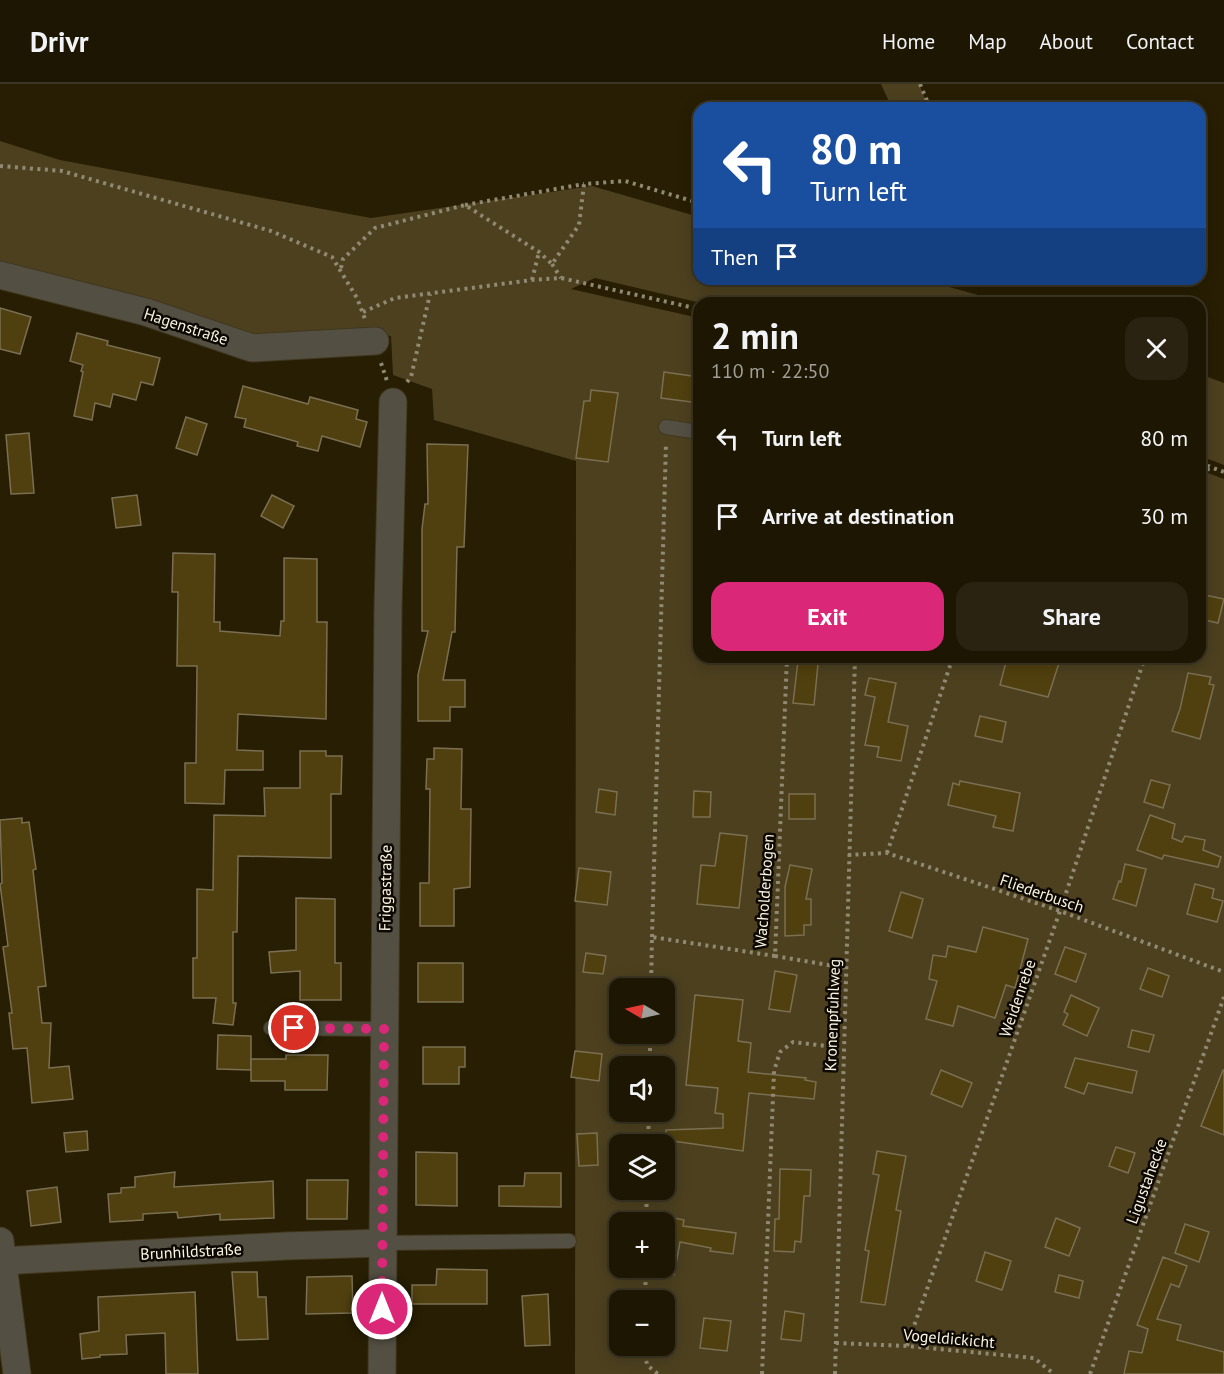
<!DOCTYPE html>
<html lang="en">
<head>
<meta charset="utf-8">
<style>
  body { margin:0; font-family:"PT Sans",sans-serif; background:#2a2311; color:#f1f3f6; height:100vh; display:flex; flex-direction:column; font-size:22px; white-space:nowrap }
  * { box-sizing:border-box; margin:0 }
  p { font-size:20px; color:#a09f99 }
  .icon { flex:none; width:33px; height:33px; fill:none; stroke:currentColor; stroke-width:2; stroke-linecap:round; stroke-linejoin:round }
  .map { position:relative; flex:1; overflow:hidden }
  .sheet { position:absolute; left:693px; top:213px; width:513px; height:366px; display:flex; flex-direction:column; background:#1d1602; border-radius:18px; box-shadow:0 3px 15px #0003,0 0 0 2px #3b3524 }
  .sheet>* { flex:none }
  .banner { position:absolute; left:693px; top:18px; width:513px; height:183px; border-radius:18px; box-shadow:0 3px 15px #0003,0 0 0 2px #3b3524; background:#1a4fa0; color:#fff; overflow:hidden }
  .needle { width:39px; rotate:279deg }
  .fabs { position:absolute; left:609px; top:894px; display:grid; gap:12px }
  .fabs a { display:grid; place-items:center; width:66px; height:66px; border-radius:12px; background:#1d1602; box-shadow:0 3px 15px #0003,0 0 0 2px #3b3524; font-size:30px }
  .pin { position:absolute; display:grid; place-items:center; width:51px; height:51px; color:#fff; margin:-26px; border:3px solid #fff; border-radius:50%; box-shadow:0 2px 6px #0007 }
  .me { position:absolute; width:66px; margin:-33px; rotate:0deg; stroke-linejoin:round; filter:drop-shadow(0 0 4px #0008) }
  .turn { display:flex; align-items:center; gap:21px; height:126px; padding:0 18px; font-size:27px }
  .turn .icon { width:78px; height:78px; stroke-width:2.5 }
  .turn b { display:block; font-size:42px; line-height:51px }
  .then { display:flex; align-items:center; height:57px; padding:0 18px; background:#0003; gap:12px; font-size:22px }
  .round { display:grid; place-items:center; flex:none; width:63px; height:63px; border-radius:18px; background:#2a2311 }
  .head { display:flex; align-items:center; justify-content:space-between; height:102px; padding:0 18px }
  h1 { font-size:36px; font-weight:700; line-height:45px }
  .cta { display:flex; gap:12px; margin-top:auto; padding:12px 18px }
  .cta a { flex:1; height:69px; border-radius:18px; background:#db2777; color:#fff; font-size:24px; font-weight:700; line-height:69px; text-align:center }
  .cta a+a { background:#2a2311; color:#f1f3f6 }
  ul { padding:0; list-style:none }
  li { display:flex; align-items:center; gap:18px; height:78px; padding:0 18px }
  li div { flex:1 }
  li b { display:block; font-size:22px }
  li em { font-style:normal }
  header { display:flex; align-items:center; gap:36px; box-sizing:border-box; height:84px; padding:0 30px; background:#1d1602; border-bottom:2px solid #3b3524 }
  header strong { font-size:28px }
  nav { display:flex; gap:33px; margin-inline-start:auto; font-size:21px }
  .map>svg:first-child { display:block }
  .green { fill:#4c401f; fill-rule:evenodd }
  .building { fill:#50400f; stroke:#7a6f52; stroke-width:1.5 }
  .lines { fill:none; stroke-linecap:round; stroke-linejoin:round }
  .lane-casing { stroke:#40381e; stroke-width:16 }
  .street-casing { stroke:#40381e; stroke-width:29 }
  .path { stroke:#908973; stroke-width:4; stroke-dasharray:3 4.5; stroke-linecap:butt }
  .lane { stroke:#544f43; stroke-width:14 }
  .street { stroke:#544f43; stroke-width:27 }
  .route { stroke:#db2777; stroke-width:10; stroke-dasharray:0 18 }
  .labels { text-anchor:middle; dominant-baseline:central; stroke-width:5; stroke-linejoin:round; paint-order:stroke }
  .street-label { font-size:16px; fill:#faf4e3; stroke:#0d0902 }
</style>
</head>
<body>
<header>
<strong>Drivr</strong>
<nav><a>Home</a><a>Map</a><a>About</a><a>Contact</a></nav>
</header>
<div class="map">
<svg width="1224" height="1290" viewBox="0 0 1224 1290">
  <rect width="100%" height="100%" fill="#271e03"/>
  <g class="green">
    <polygon points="881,0 919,0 929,24 892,24"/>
    <path d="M0,57L60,76L371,134L592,102L699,133V195H921L1006,219H701L595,194L571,205L699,234V573H1200V386L1224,395V1290H575L576,377L434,336L432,305L393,291L391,252L364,249L251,258L0,185ZM620,904H664V950H620ZM620,982H664V1028H620ZM620,1060H664V1106H620ZM620,1138H664V1184H620ZM620,1216H664V1262H620Z"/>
    <polygon points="1200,290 1224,299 1224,381 1200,372"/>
  </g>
  <g class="building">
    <polygon points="0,224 31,233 20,270 0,265"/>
    <polygon points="77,249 108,257 107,261 160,274 153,301 141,298 136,316 113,310 110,323 95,319 92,336 74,332 83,288 81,287 83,281 70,277"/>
    <polygon points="664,288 699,293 699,319 661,314"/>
    <polygon points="243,302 308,320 310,313 358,326 356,335 367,338 360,363 322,352 318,367 297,362 298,358 244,343 246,335 235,333"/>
    <polygon points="591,306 618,309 608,378 576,374 584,317 590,317"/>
    <polygon points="186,333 207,340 197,371 176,364"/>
    <polygon points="29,349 34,409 11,410 6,351"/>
    <polygon points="427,360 468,361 464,463 457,463 455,548 452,548 443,596 465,596 465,623 450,623 450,637 418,637 418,591 428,547 422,547 422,445 425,420 428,420"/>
    <polygon points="137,411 141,441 116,444 112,414"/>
    <polygon points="272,411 294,422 283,444 261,432"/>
    <polygon points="173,469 215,470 214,538 220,538 220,547 280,552 281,537 284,537 284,474 317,475 317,538 327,538 326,635 238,630 237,666 263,667 263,686 225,686 224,720 185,719 185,679 196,679 197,582 177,582 178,508 172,508"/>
    <polygon points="1200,510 1224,515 1218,539 1200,535"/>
    <polygon points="1036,573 1061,573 1048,613 1000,601 1007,574 1034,580"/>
    <polygon points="798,577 818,580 814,621 793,619"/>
    <polygon points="1188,589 1211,593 1209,600 1214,601 1200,655 1172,647 1180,625"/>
    <polygon points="869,594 896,599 888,638 908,642 901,677 877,673 879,663 865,661 875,613 865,611"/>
    <polygon points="980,632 1006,638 1002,658 975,652"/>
    <polygon points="434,664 462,665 461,725 471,725 470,803 454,805 454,842 420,842 420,799 429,799 430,705 426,705 427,675 434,675"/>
    <polygon points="300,667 326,667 326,672 342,672 341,710 331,710 331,774 238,772 237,848 233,848 233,919 236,919 233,941 213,939 216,914 193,914 193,874 197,874 197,805 213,806 214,731 265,732 264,704 300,704"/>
    <polygon points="1151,696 1170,701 1163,724 1144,718"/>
    <polygon points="960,697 1020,709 1013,747 993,743 996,732 948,721 953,699 959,701"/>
    <polygon points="599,705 617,708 615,731 596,728"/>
    <polygon points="694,707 711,708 710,733 693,733"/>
    <rect x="789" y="710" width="26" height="25"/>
    <polygon points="1150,731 1175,740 1172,754 1182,758 1185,752 1205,756 1203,766 1221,773 1218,783 1164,771 1162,775 1137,766"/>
    <polygon points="22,734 22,739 29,738 36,785 33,786 46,902 38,903 42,939 51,939 49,984 69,982 73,1015 32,1019 27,964 13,965 9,929 12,929 3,863 8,862 0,800 2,799 0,736"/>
    <polygon points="720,749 747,752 739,824 697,820 701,781 715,782"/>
    <polygon points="1125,780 1146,785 1136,822 1113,815 1119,797 1121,798"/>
    <polygon points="790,781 812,785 806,815 811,815 811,841 804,841 804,851 785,852 785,803"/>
    <polygon points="579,784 611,788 607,821 575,817"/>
    <polygon points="1195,800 1214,805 1212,814 1223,817 1217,838 1187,830"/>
    <polygon points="901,808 923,815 912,854 889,847"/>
    <polygon points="296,814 335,815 335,879 341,879 341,916 300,916 300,887 271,889 269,868 296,866"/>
    <polygon points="983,843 1028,855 1015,904 1006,901 995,934 958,922 953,942 926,935 937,897 929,895 933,871 946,873 948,862 976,868"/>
    <polygon points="1065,863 1086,870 1076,898 1055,890"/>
    <polygon points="586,869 606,872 603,890 583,888"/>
    <rect x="418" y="879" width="45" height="39"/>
    <polygon points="1148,884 1169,892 1162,913 1140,905"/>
    <polygon points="775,887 797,891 790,928 769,925"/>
    <polygon points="695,911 743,916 738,957 751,959 748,988 806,994 805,996 816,998 814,1015 749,1009 743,1067 666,1056 666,1046 723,1044 723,1030 715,1029 718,1004 686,1001"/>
    <polygon points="1071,911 1099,924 1087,952 1063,941 1068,930 1064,928"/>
    <polygon points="1132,946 1154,951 1149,968 1128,963"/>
    <polygon points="218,951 251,952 251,986 217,985"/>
    <polygon points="423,963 465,963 465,983 459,983 459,1000 423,1000"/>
    <polygon points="575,967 602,970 599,997 571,993"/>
    <polygon points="286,971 328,971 327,1006 285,1006 285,997 251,997 251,975 286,975"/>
    <polygon points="1075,974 1137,987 1132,1009 1088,999 1084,1010 1065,1003"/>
    <polygon points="941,986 972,999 962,1023 931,1010"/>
    <polygon points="1223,986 1224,986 1224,1051 1201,1042"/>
    <polygon points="87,1047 88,1066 66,1068 64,1049"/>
    <polygon points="597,1049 598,1081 579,1082 577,1050"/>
    <polygon points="1116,1063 1135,1069 1128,1089 1109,1082"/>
    <polygon points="877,1067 906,1072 896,1126 901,1127 885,1221 861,1218 869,1167 865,1166 879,1091 873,1090"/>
    <polygon points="416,1068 457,1069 457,1122 416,1121"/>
    <polygon points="780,1085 811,1086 810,1112 804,1112 801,1158 795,1157 794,1168 774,1167 775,1135 779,1135"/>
    <polygon points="175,1088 174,1103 273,1097 274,1134 220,1136 220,1130 178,1134 177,1128 143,1130 143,1136 110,1138 108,1110 121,1109 121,1104 135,1103 135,1093"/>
    <polygon points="525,1089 561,1089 561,1123 499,1122 499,1102 524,1102"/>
    <polygon points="307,1096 348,1096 347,1135 307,1135"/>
    <polygon points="57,1103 61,1138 31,1142 27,1107"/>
    <polygon points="664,1132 684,1136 683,1142 736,1149 733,1170 710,1167 711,1164 680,1158 674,1191 664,1190"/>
    <polygon points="1056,1134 1080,1144 1069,1172 1045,1163"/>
    <polygon points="1185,1140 1209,1148 1199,1178 1175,1169"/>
    <polygon points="985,1168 1011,1177 1002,1206 976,1197"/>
    <polygon points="1163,1173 1187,1182 1179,1203 1171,1200 1157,1235 1181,1241 1177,1256 1224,1268 1224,1290 1124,1290 1129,1267 1142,1269 1148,1245 1137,1241"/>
    <polygon points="437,1185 487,1186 487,1220 412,1220 412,1201 436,1201"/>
    <polygon points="232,1188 257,1188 258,1213 266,1213 268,1255 237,1256"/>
    <polygon points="1059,1191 1083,1197 1079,1214 1055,1208"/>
    <polygon points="352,1192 353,1229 306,1230 307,1193"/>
    <polygon points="195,1208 198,1290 166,1290 165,1249 126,1251 127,1270 100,1271 100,1273 82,1275 80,1250 99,1247 98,1213"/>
    <polygon points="548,1210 550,1261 525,1262 522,1212"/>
    <polygon points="785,1227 804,1230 801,1257 781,1255"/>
    <polygon points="704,1234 731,1237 727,1267 700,1264"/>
  </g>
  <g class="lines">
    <defs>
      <g id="lane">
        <polyline points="666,343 699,348"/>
        <polyline points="271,944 384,945"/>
        <polyline points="382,1159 569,1157"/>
      </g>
      <g id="street">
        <polyline points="0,191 146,228 252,264 375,257"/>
        <polyline points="0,1157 17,1290"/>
        <polyline points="0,1177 286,1162 382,1159"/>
        <polyline points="382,1290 388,525 393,318"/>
      </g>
    </defs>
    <use href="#lane" class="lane-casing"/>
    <use href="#street" class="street-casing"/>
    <g class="path">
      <polyline points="920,0 930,24"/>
      <polyline points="0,82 62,87 271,147 332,173 357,214 365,235"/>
      <polyline points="465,121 584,100"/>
      <polyline points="552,180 561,194"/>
      <polyline points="341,184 343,175 375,144 465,121 539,168 552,180 579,141 584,100 625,97 699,119"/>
      <polyline points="532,196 539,168"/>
      <polyline points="363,228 395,214 532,196 561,194 699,225"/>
      <polyline points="381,279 387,297"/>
      <polyline points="407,298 411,293 430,210"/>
      <polyline points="1200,379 1224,388"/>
      <polyline points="1200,408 1209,382"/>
      <polyline points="887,769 953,573"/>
      <polyline points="848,771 887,769 1060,827 1224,888"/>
      <polyline points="652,853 666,359"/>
      <polyline points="775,872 846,884"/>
      <polyline points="651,904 652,853 775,872 787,573"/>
      <polyline points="650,982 650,950"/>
      <polyline points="648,1060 649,1028"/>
      <polyline points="646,1138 647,1106"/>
      <polyline points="645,1216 646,1184"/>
      <polyline points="836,1259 907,1262 1034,1274 1054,1290"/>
      <polyline points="644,1262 647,1281 658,1290"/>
      <polyline points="907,1262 1060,827 1145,573"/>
      <polyline points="762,1290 774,987 780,968 793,958 843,964"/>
      <polyline points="835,1290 855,573"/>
      <polyline points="1090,1290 1224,913"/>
    </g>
    <use href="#lane" class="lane"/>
    <use href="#street" class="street"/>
  </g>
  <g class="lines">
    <polyline class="route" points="294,944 384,945 382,1225"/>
  </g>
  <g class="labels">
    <g class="street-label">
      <text transform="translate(186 242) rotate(18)">Hagenstraße</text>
      <text transform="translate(385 804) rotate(-89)">Friggastraße</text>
      <text transform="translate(764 807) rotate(-86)">Wacholderbogen</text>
      <text transform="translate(1042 809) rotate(19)">Fliederbusch</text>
      <text transform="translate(1017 914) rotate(-71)">Weidenrebe</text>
      <text transform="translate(832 931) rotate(-88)">Kronenpfuhlweg</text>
      <text transform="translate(1146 1097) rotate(-70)">Ligustahecke</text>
      <text transform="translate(191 1167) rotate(-3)">Brunhildstraße</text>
      <text transform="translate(949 1254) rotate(5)">Vogeldickicht</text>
    </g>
  </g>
</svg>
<div class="fabs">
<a><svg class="needle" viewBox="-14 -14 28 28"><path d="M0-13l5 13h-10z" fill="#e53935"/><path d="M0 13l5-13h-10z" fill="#a09f99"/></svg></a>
<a><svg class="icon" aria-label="sound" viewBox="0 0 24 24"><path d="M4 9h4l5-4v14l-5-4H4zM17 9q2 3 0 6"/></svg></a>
<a><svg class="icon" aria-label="layers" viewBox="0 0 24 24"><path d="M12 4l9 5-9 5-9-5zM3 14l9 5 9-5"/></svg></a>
<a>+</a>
<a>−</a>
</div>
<div class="pin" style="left:294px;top:944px;background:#d93025"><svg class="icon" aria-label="arrive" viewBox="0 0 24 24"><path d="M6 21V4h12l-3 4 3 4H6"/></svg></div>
<svg class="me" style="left:382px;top:1225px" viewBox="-20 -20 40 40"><circle r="17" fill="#db2777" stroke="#fff" stroke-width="3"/><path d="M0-11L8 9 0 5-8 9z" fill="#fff"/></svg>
<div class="banner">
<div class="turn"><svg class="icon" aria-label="left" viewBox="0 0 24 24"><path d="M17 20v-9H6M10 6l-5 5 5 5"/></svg><div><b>80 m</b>Turn left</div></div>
<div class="then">Then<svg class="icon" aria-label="arrive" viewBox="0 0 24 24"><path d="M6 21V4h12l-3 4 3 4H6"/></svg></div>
</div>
<section class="sheet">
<div class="head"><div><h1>2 min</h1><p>110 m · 22:50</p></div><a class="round"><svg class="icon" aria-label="close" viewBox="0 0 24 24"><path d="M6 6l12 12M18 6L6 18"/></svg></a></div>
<ul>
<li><svg class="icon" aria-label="left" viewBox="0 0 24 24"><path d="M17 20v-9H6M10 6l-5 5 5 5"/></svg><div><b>Turn left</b></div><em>80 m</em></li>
<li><svg class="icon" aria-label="arrive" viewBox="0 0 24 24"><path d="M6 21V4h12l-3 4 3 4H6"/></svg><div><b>Arrive at destination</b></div><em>30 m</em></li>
</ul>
<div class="cta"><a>Exit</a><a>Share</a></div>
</section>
</div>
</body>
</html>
